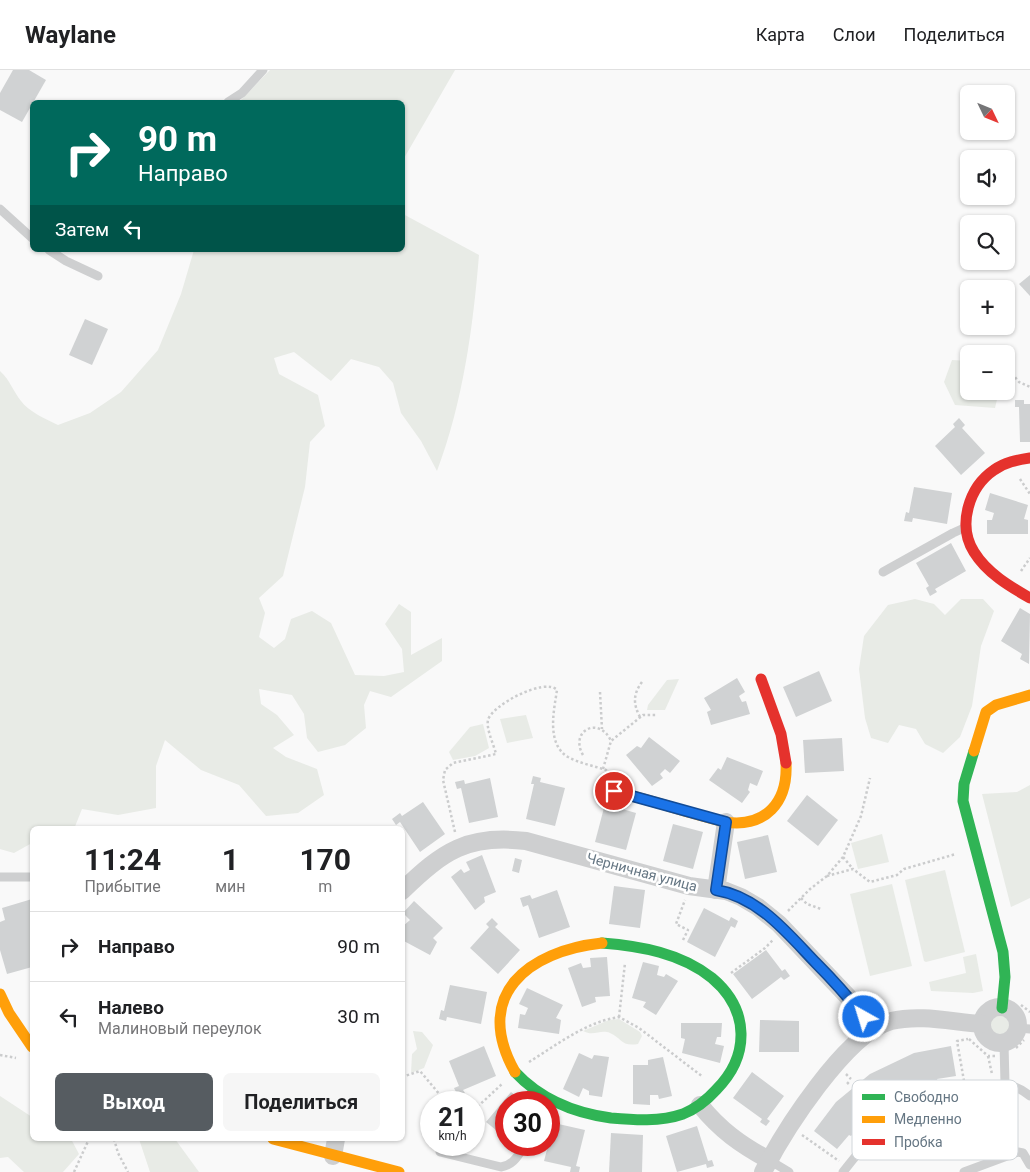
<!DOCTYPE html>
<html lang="ru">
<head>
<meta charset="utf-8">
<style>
  body { margin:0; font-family:Roboto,sans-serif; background:#f6f6f6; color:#202124; height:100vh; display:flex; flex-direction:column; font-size:19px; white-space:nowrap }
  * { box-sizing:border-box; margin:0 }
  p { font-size:16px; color:#757577 }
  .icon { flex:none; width:28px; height:28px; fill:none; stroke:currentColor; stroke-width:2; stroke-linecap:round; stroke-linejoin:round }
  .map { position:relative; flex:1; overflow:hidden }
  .drawer { position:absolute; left:30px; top:756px; width:375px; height:315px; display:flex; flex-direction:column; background:#fff; border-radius:8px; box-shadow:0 1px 4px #0004 }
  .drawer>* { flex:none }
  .hud { position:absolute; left:30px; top:30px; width:375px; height:152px; border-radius:8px; box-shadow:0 1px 4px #0004; background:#00695c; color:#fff; overflow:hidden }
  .needle { width:32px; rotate:133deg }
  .controls { position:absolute; left:960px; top:15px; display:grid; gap:10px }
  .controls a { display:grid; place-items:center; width:55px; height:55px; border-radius:8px; background:#fff; box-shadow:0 1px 4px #0004; font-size:25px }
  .speed { position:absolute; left:420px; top:1021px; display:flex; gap:10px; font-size:25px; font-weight:700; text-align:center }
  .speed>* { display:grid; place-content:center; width:65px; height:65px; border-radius:50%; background:#fff; box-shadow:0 1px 4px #0004; line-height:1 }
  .speed small { font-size:12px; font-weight:400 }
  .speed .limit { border:8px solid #d22; background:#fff; color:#111 }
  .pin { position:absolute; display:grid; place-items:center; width:42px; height:42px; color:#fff; margin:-21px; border:2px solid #fff; border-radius:50%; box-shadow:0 1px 5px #0007 }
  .me { position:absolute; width:55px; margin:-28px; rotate:321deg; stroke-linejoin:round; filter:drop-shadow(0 0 4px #0008) }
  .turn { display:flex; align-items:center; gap:18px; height:105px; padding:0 25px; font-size:22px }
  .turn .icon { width:65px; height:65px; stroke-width:2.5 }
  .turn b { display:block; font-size:35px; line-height:42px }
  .then { display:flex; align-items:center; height:48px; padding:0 25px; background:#0003; gap:10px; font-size:19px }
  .eta { display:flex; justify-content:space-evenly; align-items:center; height:85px; text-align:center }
  .eta b { font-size:30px; font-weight:700; line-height:35px }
  .primary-button { display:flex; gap:10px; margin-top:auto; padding:10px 25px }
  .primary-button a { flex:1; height:58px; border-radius:8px; background:#565c61; color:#fff; font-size:20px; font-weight:700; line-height:58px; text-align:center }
  .primary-button a+a { background:#f6f6f6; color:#202124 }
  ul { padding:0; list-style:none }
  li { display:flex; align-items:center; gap:15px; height:70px; padding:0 25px; border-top:1px solid #e0e0e0 }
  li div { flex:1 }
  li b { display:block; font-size:19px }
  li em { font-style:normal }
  header { display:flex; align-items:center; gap:30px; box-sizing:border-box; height:70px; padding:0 25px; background:#fff; border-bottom:1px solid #e0e0e0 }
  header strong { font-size:24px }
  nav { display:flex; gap:28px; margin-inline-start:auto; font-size:18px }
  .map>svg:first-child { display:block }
  .green { fill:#e8ebe6 }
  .building { fill:#d0d2d3 }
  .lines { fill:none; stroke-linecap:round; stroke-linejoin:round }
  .path { stroke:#cbcccd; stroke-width:2.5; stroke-dasharray:2.5 2.5; stroke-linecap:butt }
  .lane { stroke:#cecfd0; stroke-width:9 }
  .street { stroke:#cecfd0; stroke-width:18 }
  .fast { stroke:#30b455; stroke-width:11 }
  .slow { stroke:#ff9f0a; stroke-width:11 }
  .jam { stroke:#e5322d; stroke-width:11 }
  .route-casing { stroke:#114b97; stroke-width:12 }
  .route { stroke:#1a73e8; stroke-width:9 }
  .labels { text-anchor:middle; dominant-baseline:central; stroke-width:5; stroke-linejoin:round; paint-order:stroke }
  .street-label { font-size:14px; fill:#657683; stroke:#fff }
  .key { fill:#fff; stroke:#d1d6da; stroke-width:1 }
  .key-label { font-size:14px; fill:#657683 }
</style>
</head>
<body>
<header>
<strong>Waylane</strong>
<nav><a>Карта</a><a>Слои</a><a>Поделиться</a></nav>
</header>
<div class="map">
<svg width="1030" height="1102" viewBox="0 0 1030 1102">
  <rect width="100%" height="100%" fill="#f9f9f9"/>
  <g class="green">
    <polygon points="270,0 455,0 403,90 402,32 239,32"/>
    <path d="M403,144L479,185C473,258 463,332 437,401L421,371L401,343L393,313L379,297L351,289L331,311L294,282L274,288L279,304L318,325L325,356L310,372L305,417L283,506L259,528L265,543L259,567L274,578L285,569L291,549L312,541L331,553L355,605L384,606L404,602L402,579L385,554L399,534L411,542V585L442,568V591L391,627L370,621L364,635L366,658L345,675L318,682L307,668L304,644L292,625L259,619L261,634L277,645L294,665L273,678L286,687L317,699L324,725L298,743L266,746L239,715L201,700L165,670L156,696V738L118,745L82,739L74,759H32V773L14,783L0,779V301C10,310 13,321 21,331C29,342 46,349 58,355L90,343L121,322L158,280L181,224L194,180H402Z"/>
    <polygon points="952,290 969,291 969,321 999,321 995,338 955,335 944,312"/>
    <polygon points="915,529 934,534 945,545 961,529 983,529 994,541 981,576 972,636 960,667 943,683 925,674 916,659 899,655 888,673 871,668 865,648 859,599 864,566 888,535"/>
    <polygon points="679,609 665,640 647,640 648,635 667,610"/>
    <polygon points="526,645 533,668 507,673 500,649"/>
    <polygon points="483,654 489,678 475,686 453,690 449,682 470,657"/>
    <polygon points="1030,715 1030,828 1011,837 982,724 1017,722"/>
    <polygon points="882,764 889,792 858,799 851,773"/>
    <polygon points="945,800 965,882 926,892 924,891 905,810"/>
    <polygon points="892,814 912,896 870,906 850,824"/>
    <polygon points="976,884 983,921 973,923 931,921 929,912 966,903 963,887"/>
    <circle cx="1000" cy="956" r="10"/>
    <path d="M619,949L640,962L642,966L638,974C621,977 622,968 610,963C600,959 594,967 583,961L609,950Z"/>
    <polygon points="413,961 422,962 433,975 424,998 411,1003 412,984 417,979"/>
    <polygon points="0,1026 32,1047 32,1069 71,1069 79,1084 63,1102 24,1102 8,1087 0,1088"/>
    <polygon points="139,1069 175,1069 199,1102 150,1102"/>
  </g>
  <g class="building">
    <polygon points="13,0 29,0 46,10 22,52 0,40 0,23"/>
    <polygon points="1030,205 1030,226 1019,214"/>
    <polygon points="85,249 108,259 92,295 69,285"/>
    <polygon points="1015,330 1024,330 1024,334 1030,334 1030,372 1020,372 1019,337 1015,337"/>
    <polygon points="959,348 965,355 962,358 985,383 961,405 935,376 955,357 953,354"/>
    <polygon points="914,417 952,423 947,454 913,448 912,452 904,451 906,442 909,443"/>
    <polygon points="990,423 1028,435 1024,449 1028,450 1028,464 987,464 987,450 992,450 994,443 985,440"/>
    <polygon points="951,473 966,501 935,519 937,522 930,526 926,518 929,516 916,493"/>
    <polygon points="1020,538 1030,544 1029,594 1020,589 1022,584 1001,571"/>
    <polygon points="819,601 832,631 796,647 783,617"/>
    <polygon points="737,608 745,622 739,626 742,632 746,631 750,644 711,655 707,642 711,640 704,628"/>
    <polygon points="649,667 680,691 670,703 665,699 660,704 663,708 652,716 626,685 637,676 641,678"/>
    <polygon points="842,668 844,701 805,703 803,670"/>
    <polygon points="727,687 763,701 757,716 750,713 748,720 750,722 742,733 709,710 718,698 721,700"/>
    <polygon points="533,706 541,708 540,712 565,718 555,756 526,749 534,714 531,714"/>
    <polygon points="490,708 498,747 469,753 461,718 457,719 455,712 464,710 465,714"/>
    <polygon points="807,725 838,750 818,776 787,751"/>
    <polygon points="423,732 445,764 420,782 400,752 396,755 392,749 400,743 402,746"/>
    <polygon points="605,734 636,743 626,780 595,772"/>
    <polygon points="673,754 703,762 693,799 663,791"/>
    <polygon points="768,765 777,802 745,809 737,772"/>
    <polygon points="482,785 496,822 484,827 485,832 475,840 451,807 461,799 464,803 470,800 466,792"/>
    <polygon points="515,788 522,790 519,803 512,801"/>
    <polygon points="614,816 645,820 640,858 609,854"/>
    <polygon points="557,820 570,857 539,868 528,835 523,837 520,828 530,825 532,829"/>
    <polygon points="32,829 32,897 7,904 0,880 0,852 5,850 2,838"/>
    <polygon points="414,831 443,858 433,868 437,872 430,885 402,870 402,857 410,850 403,843"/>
    <polygon points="704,838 729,851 731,847 738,851 735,858 731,856 715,887 687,872"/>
    <polygon points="492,848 498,854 495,857 520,880 498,904 470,878 489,857 486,854"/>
    <polygon points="766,880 782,901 785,899 790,906 784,910 781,907 752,929 733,904"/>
    <polygon points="607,887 610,926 595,927 596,932 582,937 568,898 581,893 583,898 591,897 590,888"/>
    <polygon points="643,892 659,896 657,905 664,907 666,904 678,911 656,945 643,937 646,932 632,928"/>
    <polygon points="450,915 487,922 481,954 447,947 446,951 439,949 441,940 444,941"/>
    <polygon points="527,918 563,935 556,948 561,950 559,964 518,958 520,944 525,945 528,938 519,934"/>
    <polygon points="760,950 799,951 799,982 759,982"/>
    <polygon points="681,953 722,953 721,967 717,967 715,974 724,976 720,993 682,983 685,969 681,968"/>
    <polygon points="484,976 496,1006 463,1020 465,1023 458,1026 454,1018 459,1016 449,991"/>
    <polygon points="951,976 956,1006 937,1009 938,1012 927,1014 926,1011 898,1023 899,1026 890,1030 881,1038 878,1035 859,1052 856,1055 859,1057 851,1066 849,1065 837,1079 814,1061 836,1032 870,1004 914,983"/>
    <polygon points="579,983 592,989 594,985 609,987 602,1027 589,1025 589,1021 583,1018 579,1027 563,1019"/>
    <polygon points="663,987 672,1026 659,1029 658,1025 650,1025 650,1035 633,1034 633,995 648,995 648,990"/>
    <polygon points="752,1002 784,1026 767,1049 770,1051 766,1056 760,1052 762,1049 733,1028"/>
    <polygon points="511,1022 524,1032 506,1032 506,1073 504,1071 506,1068 486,1052"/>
    <polygon points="554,1053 585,1060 576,1096 580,1097 579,1102 570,1102 571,1097 544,1091"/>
    <polygon points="697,1056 708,1091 712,1090 714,1096 707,1098 706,1094 677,1102 666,1066"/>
    <polygon points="611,1063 643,1065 642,1102 609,1102"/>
  </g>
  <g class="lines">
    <g class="path">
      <polyline points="1006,304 1014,306 1019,312 1030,317"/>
      <polyline points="1020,409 1030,424"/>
      <polyline points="1021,501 1030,488"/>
      <polyline points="600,622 602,659"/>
      <path d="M640,647C633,634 633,624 642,612"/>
      <path d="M583,685C569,661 599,645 611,671"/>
      <polyline points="603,699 611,671 643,645 657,645"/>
      <path d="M455,762L443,710L445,700L453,693L496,684C494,675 486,659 488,650C492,635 545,607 557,620C554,640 546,674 568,687C579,693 594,696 606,700L609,703"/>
      <polyline points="843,787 853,799"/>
      <polyline points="827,806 853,799 870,812 897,805 904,799 956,784"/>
      <polyline points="801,828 807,834 821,839"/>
      <polyline points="788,841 810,819 827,806 843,787 861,746 870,708"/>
      <polyline points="683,870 688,860 676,854 685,830"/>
      <polyline points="731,903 765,878 773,870"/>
      <polyline points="1021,935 1030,942"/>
      <polyline points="619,947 625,893"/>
      <polyline points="969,969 988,986 995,986"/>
      <polyline points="1016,978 1024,970"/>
      <polyline points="0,985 16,988"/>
      <polyline points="988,986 992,1004"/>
      <path d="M529,992C558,974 586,952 619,947L639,958L703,1007"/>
      <polyline points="846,1004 851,1009"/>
      <polyline points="402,1007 420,1001 446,1032"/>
      <polyline points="964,1011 957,971 968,969"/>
      <polyline points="847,1014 850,1011"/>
      <polyline points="474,1040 502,1014"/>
      <polyline points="802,1065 839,1091"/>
      <polyline points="114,1069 118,1083 128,1102"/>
      <polyline points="74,1102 89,1069"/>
    </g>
    <g class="lane">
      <polyline points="228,32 242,23 263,0"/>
      <polyline points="0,139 32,168"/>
      <polyline points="49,180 66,191 98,206"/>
      <polyline points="883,502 953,463 964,458"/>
      <polyline points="0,807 32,807"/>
      <polyline points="1018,958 1030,959"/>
      <polyline points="1004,973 1005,1014"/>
      <path d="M440,1082L501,1097C514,1095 518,1085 525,1075"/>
      <polyline points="769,1090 789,1102"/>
      <path d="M843,1102C868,1070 894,1037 936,1027C948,1024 961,1022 973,1020C998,1015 1009,1009 1030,1026"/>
      <polyline points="964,1102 1018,1082 1023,1083 1030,1095"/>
    </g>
    <g class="street">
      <polyline points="716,820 726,752"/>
      <path d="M402,821C443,781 468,764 526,771L689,816L726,821L741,827L758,837L779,854L852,931L873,960"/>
      <circle cx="1000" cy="955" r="18"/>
      <path d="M700,1035C720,1060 741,1075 769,1090"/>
      <polyline points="333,1086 336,1069"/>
      <path d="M763,1102C784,1061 846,963 891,951C921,944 952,952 982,954"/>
    </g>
    <g class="fast">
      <polyline points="974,681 964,714 963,731 1003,882 1005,907 1002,938"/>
      <path d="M515,1002C541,1030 574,1043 611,1048C634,1050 660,1052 683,1044C695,1039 707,1030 716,1020C750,986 750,940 712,908C681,883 640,876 602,873"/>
    </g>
    <g class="slow">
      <polyline points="974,681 986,642 996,635 1030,625"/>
      <path d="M614,721C636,727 659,733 681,740C695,744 711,749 725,752C766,758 788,732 786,693"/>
      <polyline points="0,924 9,943 32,977"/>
      <path d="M515,1002C472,925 528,881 602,873"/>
      <polyline points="273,1069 399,1102"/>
    </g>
    <g class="jam">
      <path d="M1030,388C1017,390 1005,392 994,400C969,417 957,455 974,482C987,503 1009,516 1030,528"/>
      <polyline points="761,609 781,664 786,693"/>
    </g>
  </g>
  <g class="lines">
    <defs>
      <path id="route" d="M614,721L726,752L716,820C759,827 788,864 816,893C833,910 849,928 864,947"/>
    </defs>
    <use href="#route" class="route-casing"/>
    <use href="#route" class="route"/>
  </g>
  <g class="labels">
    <g class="street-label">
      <text transform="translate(642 802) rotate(15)">Черничная улица</text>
    </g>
  </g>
  <rect x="852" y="1010" width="166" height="80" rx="8" class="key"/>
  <rect x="862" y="1024" width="23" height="6" fill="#30b455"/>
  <rect x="862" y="1046" width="23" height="7" fill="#ff9f0a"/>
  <rect x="862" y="1069" width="23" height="6" fill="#e5322d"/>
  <g class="key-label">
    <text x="894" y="1032">Свободно</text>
    <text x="894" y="1054">Медленно</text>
    <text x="894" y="1077">Пробка</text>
  </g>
</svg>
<div class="controls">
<a><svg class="needle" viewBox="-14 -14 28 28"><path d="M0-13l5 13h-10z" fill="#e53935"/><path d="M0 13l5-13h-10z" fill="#757577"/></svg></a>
<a><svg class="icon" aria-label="sound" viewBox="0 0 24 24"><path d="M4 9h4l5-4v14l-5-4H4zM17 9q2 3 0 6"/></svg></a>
<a><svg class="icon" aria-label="search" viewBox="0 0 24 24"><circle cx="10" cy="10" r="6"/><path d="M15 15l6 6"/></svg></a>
<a>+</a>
<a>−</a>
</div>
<div class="speed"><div>21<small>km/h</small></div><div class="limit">30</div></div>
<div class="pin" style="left:614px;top:721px;background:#d93025"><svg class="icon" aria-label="arrive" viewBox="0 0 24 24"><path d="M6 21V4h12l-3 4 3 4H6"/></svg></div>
<svg class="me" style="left:864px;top:947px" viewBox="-20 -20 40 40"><circle r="17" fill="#1a73e8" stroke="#fff" stroke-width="3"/><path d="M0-11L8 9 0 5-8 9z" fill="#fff"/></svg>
<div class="hud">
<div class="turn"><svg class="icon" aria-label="right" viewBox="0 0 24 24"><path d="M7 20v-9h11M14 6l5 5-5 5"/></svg><div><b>90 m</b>Направо</div></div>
<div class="then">Затем<svg class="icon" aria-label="left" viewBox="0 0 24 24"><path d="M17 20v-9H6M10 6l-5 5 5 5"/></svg></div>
</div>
<section class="drawer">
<div class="eta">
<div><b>11:24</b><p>Прибытие</p></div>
<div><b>1</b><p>мин</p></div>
<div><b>170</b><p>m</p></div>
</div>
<ul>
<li><svg class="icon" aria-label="right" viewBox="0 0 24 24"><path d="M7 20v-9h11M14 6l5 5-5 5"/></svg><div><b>Направо</b></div><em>90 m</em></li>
<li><svg class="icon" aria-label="left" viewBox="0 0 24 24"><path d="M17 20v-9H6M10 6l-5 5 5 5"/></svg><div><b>Налево</b><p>Малиновый переулок</p></div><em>30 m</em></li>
</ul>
<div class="primary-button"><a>Выход</a><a>Поделиться</a></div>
</section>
</div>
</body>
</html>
